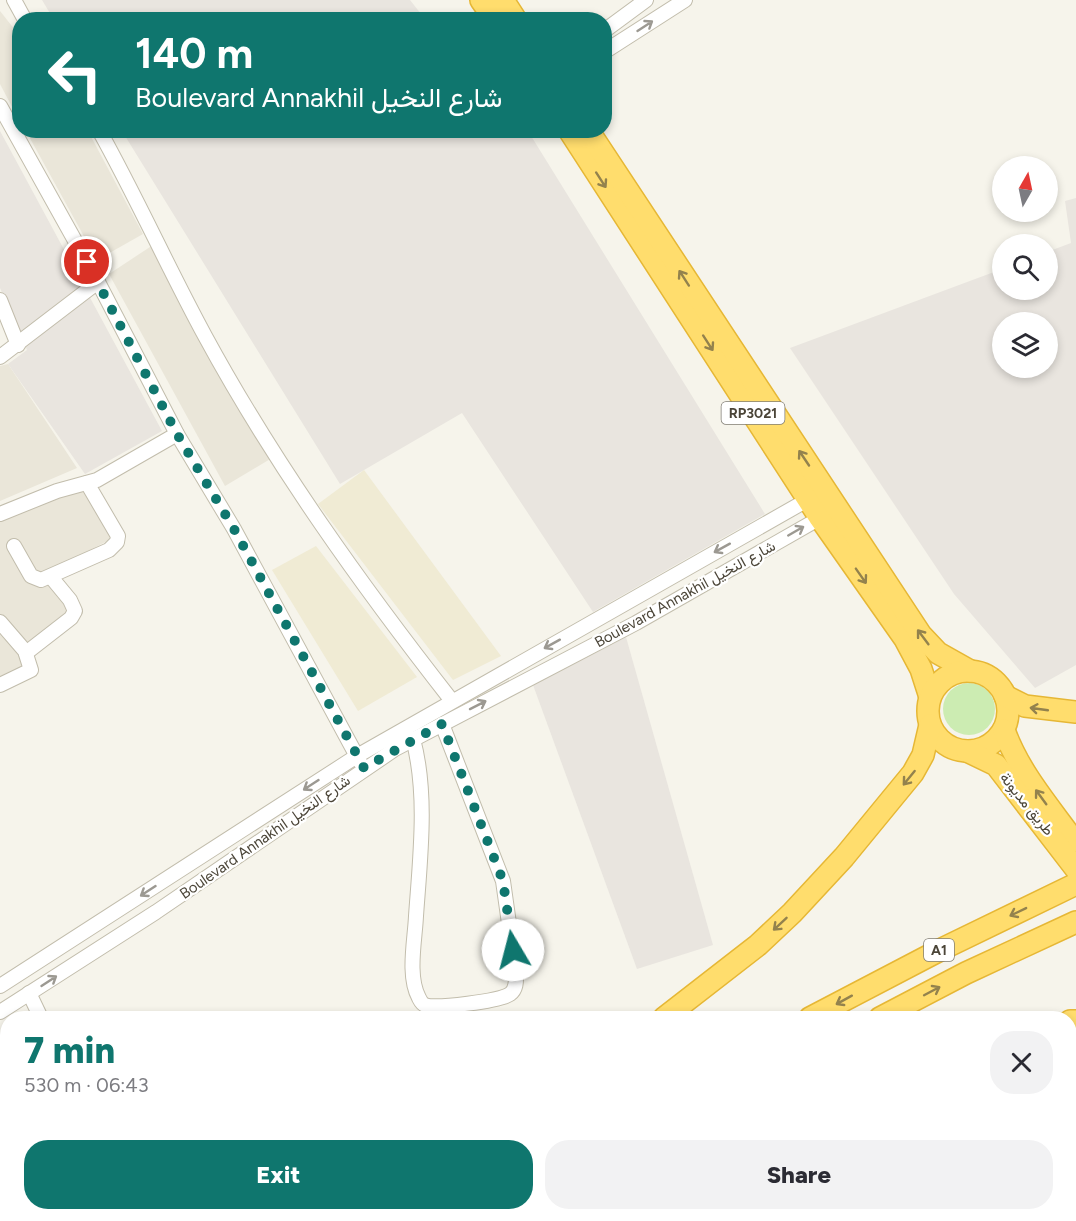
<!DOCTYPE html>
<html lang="en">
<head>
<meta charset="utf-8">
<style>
  body { margin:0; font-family:Figtree,Vazirmatn,sans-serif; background:#f2f2f3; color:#2b2b33; height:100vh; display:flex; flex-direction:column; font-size:22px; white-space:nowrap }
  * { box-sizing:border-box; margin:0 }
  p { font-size:20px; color:#7c7c81 }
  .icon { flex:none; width:33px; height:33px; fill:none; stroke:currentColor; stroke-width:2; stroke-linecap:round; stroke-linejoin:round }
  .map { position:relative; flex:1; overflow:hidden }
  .drawer { position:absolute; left:0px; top:1011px; width:1077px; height:210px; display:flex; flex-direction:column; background:#fff; border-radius:24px 24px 0 0; box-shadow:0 3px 9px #0003 }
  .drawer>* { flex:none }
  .banner { position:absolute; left:12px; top:12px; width:600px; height:126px; border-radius:24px; box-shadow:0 3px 9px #0003; background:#0f766e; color:#fff; overflow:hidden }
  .needle { width:39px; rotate:9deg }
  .fabs { position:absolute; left:992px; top:156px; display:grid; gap:12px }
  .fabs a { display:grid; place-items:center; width:66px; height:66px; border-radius:50%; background:#fff; box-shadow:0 3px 9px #0003; font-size:30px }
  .pin { position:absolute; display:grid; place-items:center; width:51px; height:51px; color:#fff; margin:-26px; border:3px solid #fff; border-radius:50%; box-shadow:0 2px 6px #0007 }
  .me { position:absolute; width:66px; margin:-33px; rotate:352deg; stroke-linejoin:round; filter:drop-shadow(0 0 4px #0008) }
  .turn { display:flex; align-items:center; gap:21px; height:126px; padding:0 24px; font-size:27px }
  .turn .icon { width:78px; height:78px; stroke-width:2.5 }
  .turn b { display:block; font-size:42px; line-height:51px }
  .round { display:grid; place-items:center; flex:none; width:63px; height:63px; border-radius:24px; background:#f2f2f3 }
  .head { display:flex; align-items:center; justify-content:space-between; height:102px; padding:0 24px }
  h1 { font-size:36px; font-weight:800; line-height:45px; color:#0f766e }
  .action { display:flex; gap:12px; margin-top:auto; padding:12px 24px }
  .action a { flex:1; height:69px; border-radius:24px; background:#0f766e; color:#fff; font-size:24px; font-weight:800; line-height:69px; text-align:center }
  .action a+a { background:#f2f2f3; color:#2b2b33 }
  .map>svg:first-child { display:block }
  .residential { fill:#eae6d9 }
  .industrial { fill:#e9e5df; fill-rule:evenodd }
  .education { fill:#f0ebd4 }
  .green { fill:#ccecb2 }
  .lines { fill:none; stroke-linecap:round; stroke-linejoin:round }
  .minor-casing { stroke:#c2bdac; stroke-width:16 }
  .highway-casing { stroke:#e6b735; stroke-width:24 }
  .minor { stroke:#fff; stroke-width:14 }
  .highway { stroke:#ffdd6d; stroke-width:21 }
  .oneway { stroke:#9c9992 }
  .oneway2 { stroke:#93824d }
  .route { stroke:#0f766e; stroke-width:10; stroke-dasharray:0 18 }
  .labels { text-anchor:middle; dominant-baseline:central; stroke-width:4.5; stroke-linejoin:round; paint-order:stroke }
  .shield { fill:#fff; stroke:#817d74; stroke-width:1.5 }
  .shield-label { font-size:14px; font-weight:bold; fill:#4b4538 }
  .street-label { font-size:15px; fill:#4b4538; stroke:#fff }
</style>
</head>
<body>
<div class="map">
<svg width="1076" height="1221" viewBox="0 0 1076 1221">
  <rect width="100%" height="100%" fill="#f6f4eb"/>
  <g class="residential">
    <polygon points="0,11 19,35 19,120 0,84"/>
    <polygon points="26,131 88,131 143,234 97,260"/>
    <polygon points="153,245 277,455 225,486 109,274"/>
    <polygon points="8,364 77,468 0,501 0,366"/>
    <polygon points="88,490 111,539 52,570 79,618 27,644 34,664 0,679 0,522 47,501"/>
  </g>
  <g class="industrial">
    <polygon points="42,0 410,0 425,19 54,20"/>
    <polygon points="0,131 162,431 85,474 8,364 27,350 0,288"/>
    <polygon points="122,131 528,131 765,514 593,612 462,413 340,484"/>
    <path d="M1076,198V665L1035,688L954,594L790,348L1002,269V290H1047V252L1071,243L1065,201ZM1047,322V368H1002V322Z"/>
    <polygon points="626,637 713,945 637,969 533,685"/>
    <polygon points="0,1035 8,1053 8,1214 76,1214 79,1221 0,1221"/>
    <polygon points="1070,1093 1076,1094 1076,1221 971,1221 969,1214 1070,1214"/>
  </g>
  <g class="education">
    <polygon points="364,470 501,656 453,680 318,504"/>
    <polygon points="316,546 417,677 358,711 272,570"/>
  </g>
  <circle class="green" cx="969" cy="709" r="26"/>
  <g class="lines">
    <defs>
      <g id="minor">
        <polyline points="14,0 25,20"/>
        <polyline points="604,31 646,0"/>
        <polyline points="604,52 685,0"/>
        <polyline points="0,106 98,282 177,434 234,529 360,762"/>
        <path d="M99,130C137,198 168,268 205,336C275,465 362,586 452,701"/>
        <polyline points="0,300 18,345"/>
        <polyline points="0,357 98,282"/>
        <polyline points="0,514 57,491 97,480 177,434"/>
        <polyline points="14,546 31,576 41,580 109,550 117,542 118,536 87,483"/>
        <polyline points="0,622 25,651 31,670 0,685"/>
        <polyline points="26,653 71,618 75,611 70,600 51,577"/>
        <path d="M413,739C428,794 420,859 416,916C415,940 407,976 419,998C420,1000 422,1004 425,1005C436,1009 500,1001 510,994C517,989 516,980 516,973L503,881L442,724"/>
        <polyline points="0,986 357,756 809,499"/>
        <polyline points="29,993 41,1018"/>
        <polyline points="0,1012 156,912 395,749 636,623 820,518"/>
        <polyline points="1070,1074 1076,1074"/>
        <polyline points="612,1221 624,1214"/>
      </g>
      <g id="highway">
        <polyline points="481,0 495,20"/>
        <polyline points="503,0 516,20"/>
        <polyline points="569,130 820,518 905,639 921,669 930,697"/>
        <polyline points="588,130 921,635 938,653 970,671"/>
        <circle cx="968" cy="711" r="40"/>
        <polyline points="1005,696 1025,706 1076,712"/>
        <path d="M1004,730C1019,772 1048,805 1074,841"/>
        <polyline points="967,751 996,765 1076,869"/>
        <polyline points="664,1018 758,945 792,913 844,857 913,773 923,755 930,725"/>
        <polyline points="810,1018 942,949 1076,884"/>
        <polyline points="880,1018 966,973 1076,922"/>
        <polyline points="1070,1021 1076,1021"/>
        <polyline points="384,1221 395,1214"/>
        <polyline points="463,1221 476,1214"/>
        <polyline points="546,1221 558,1214"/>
      </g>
    </defs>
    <use href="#minor" class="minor-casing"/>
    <use href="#highway" class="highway-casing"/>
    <use href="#minor" class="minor"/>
    <use href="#highway" class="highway"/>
  </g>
  <defs><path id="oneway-shaft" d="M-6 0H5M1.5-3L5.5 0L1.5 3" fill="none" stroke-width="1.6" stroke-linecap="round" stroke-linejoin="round" transform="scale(1.5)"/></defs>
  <g class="oneway">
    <use href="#oneway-shaft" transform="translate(645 26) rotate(-33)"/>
    <use href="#oneway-shaft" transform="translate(796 531) rotate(-30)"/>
    <use href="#oneway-shaft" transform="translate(722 548) rotate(151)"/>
    <use href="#oneway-shaft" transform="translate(552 644) rotate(151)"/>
    <use href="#oneway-shaft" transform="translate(478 705) rotate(-27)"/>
    <use href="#oneway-shaft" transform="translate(311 785) rotate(147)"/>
    <use href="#oneway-shaft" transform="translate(148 891) rotate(147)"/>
    <use href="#oneway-shaft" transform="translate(49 981) rotate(-33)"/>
  </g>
  <g class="oneway2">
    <use href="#oneway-shaft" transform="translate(601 180) rotate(57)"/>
    <use href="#oneway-shaft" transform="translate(684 278) rotate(-123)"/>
    <use href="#oneway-shaft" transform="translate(708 343) rotate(57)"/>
    <use href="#oneway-shaft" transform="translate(804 458) rotate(-124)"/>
    <use href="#oneway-shaft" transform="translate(861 576) rotate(55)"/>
    <use href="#oneway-shaft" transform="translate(923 637) rotate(-127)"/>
    <use href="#oneway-shaft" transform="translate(1039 709) rotate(-172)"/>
    <use href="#oneway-shaft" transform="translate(909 778) rotate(129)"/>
    <use href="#oneway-shaft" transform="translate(1041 797) rotate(-126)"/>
    <use href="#oneway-shaft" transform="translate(1018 912) rotate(154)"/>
    <use href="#oneway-shaft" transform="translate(780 924) rotate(137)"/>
    <use href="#oneway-shaft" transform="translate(932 991) rotate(-28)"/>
    <use href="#oneway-shaft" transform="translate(844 1000) rotate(151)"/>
  </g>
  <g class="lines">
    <polyline class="route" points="87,262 177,434 234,529 364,768 442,724 503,881 513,950"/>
  </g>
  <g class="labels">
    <g class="shield">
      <rect x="721.5" y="402" width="63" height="22" rx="4.5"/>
      <rect x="924" y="939" width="30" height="22" rx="4.5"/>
    </g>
    <g class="shield-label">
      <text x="753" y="413">RP3021</text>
      <text x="939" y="950">A1</text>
    </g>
    <g class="street-label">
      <text transform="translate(685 594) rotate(-29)">Boulevard Annakhil شارع النخيل</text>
      <text transform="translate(1027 804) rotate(51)">طريق مديونة</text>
      <text transform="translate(265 837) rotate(-35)">Boulevard Annakhil شارع النخيل</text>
    </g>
  </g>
</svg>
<div class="fabs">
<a><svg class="needle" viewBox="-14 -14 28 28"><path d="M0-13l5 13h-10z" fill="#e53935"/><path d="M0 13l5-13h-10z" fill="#7c7c81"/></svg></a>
<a><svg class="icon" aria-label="search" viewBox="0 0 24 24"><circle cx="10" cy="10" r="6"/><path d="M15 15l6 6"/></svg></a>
<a><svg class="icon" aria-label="layers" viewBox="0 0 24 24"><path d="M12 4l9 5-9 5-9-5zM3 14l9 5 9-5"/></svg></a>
</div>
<div class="pin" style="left:87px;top:262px;background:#d93025"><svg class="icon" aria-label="arrive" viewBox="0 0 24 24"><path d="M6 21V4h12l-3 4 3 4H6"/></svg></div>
<svg class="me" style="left:513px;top:950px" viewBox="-20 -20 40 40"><circle r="19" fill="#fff"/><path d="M0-13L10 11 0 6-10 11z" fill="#0f766e"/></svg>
<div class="banner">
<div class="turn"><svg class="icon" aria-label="left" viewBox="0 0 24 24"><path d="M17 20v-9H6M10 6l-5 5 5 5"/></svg><div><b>140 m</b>Boulevard Annakhil شارع النخيل</div></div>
</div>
<section class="drawer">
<div class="head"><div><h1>7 min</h1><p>530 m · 06:43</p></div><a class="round"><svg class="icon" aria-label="close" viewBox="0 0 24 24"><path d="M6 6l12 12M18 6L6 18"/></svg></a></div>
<div class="action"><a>Exit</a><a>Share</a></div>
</section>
</div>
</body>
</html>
